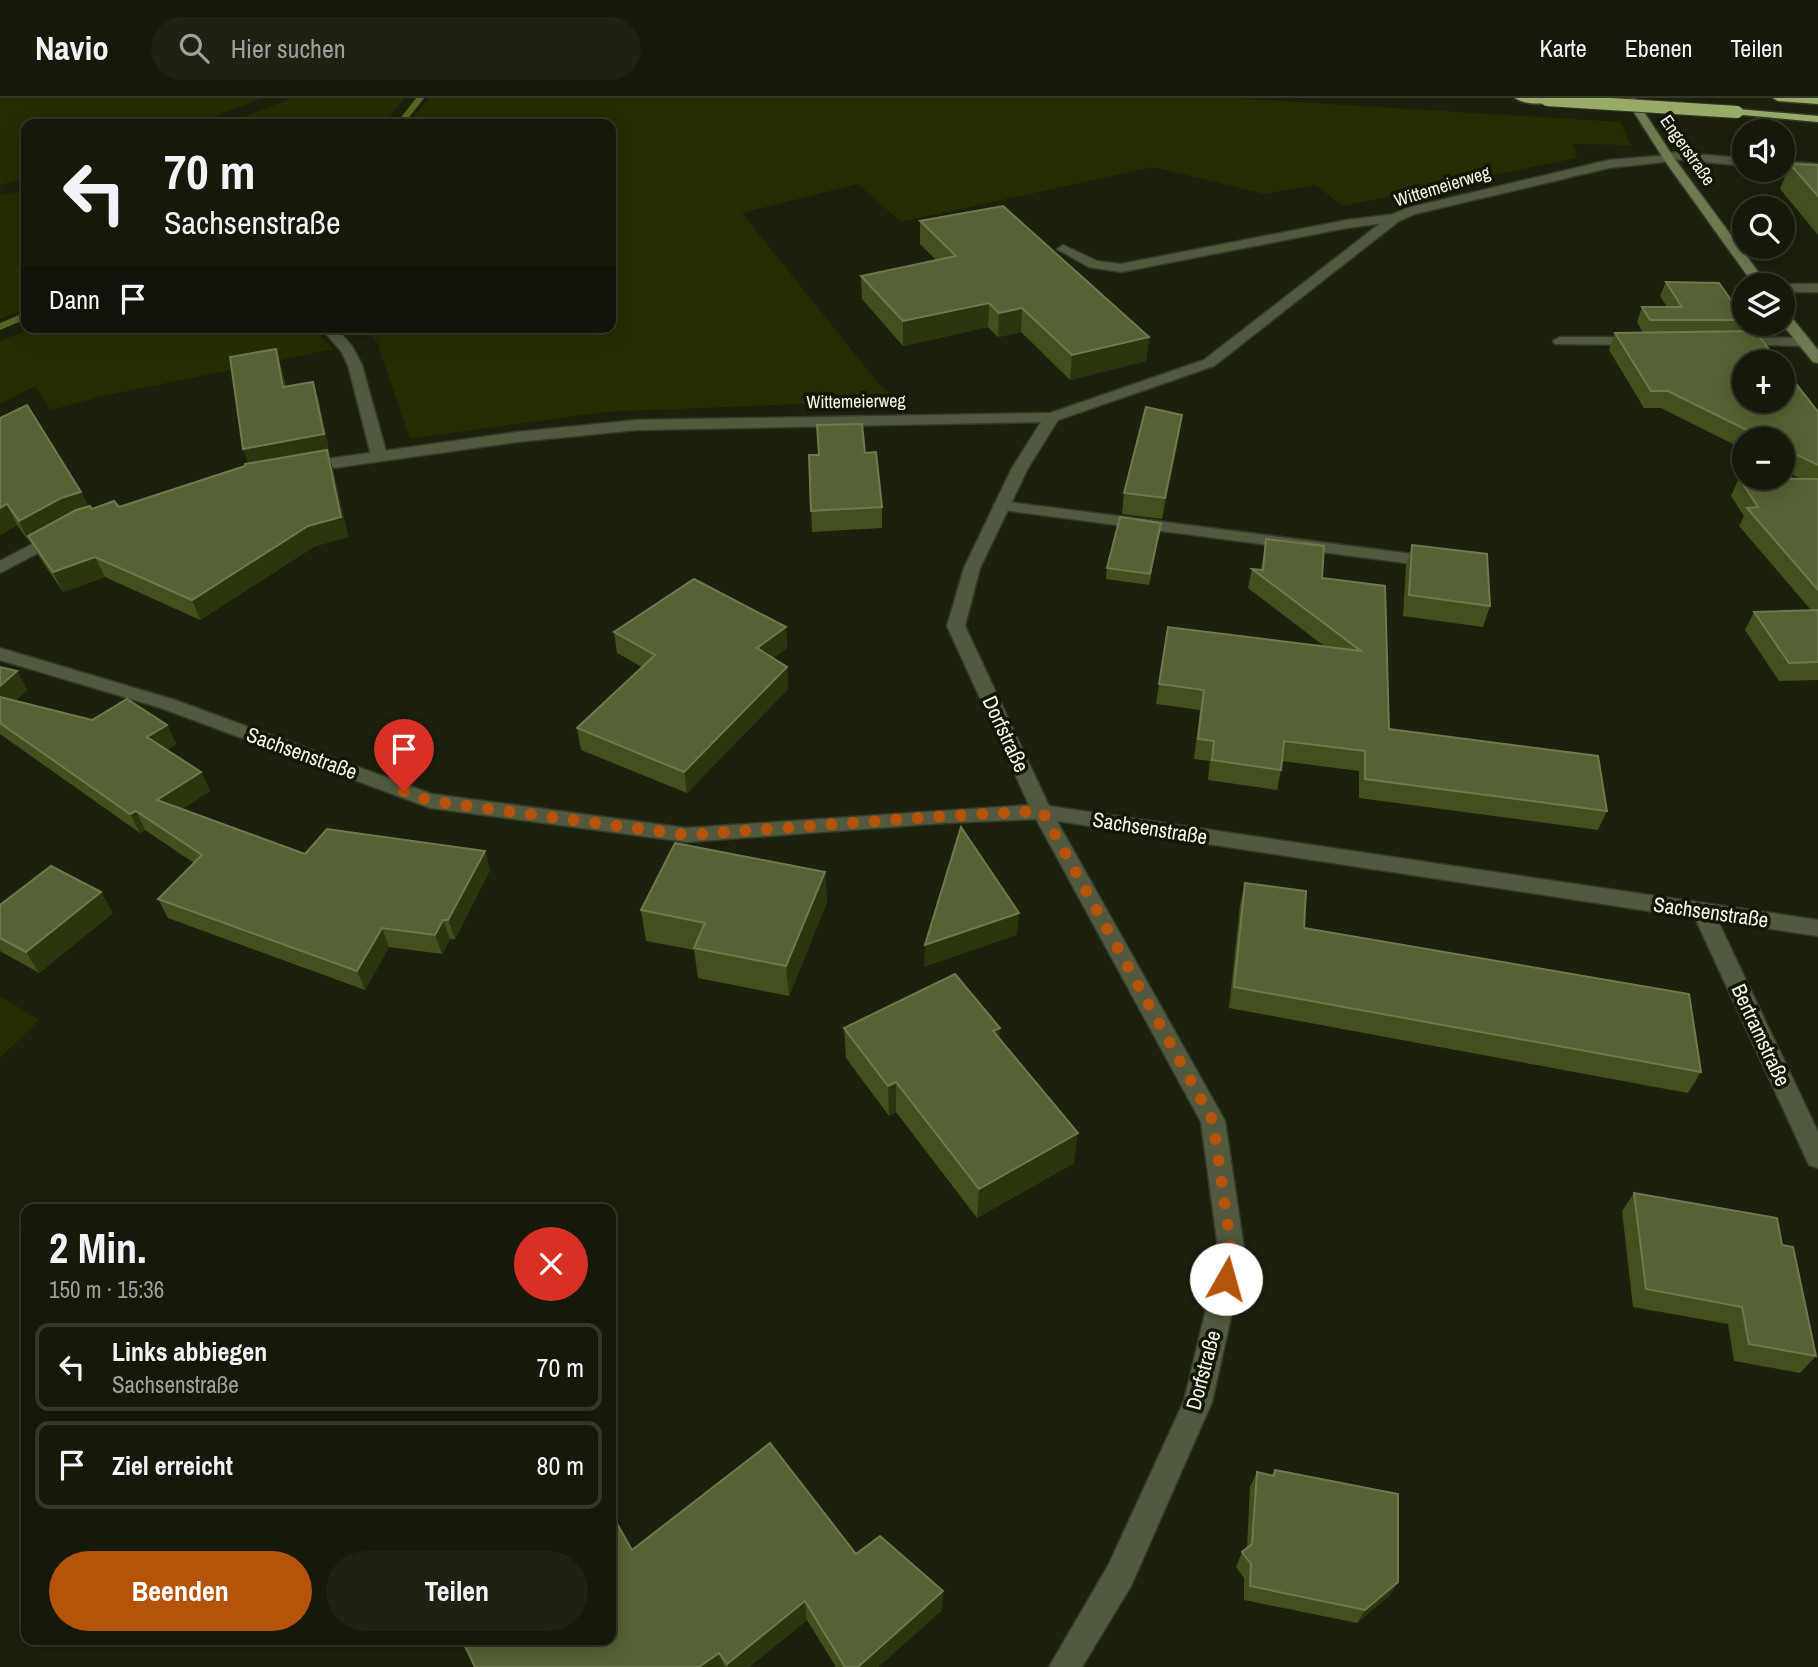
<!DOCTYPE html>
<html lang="de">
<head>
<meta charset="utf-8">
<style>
  body { margin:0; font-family:"Archivo Narrow",sans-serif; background:#1d2213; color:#f1f3f6; height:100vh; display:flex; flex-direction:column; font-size:26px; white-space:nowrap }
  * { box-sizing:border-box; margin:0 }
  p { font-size:23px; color:#9da09c }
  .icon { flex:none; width:38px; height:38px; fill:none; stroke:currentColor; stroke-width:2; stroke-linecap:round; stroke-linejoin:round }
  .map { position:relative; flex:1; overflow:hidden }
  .sheet { position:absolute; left:21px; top:1106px; width:595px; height:441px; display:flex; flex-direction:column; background:#14190a; border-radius:14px; box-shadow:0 4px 18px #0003,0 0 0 2px #33382b }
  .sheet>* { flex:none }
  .banner { position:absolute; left:21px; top:21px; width:595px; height:214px; border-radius:14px; box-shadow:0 4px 18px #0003,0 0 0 2px #33382b; background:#14190a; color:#f1f3f6; overflow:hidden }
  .buttons { position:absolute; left:1732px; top:21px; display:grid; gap:14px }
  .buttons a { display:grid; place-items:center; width:63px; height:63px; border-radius:50%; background:#14190a; box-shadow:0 4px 18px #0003,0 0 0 2px #33382b; font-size:35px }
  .pin { position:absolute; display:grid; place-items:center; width:60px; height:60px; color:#fff; margin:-72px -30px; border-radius:50% 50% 50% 0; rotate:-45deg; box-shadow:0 0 7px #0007 }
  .pin .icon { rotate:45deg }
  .me { position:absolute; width:77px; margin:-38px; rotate:7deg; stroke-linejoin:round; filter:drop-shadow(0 0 5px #0008) }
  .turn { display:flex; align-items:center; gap:24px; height:147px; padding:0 28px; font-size:32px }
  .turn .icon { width:91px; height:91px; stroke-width:2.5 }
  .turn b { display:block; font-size:49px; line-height:60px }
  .then { display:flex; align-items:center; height:66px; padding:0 28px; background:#0003; gap:14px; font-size:26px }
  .round { display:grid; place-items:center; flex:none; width:74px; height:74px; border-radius:37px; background:#1d2213 }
  .head { display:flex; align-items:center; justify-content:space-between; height:119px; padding:0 28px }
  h1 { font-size:42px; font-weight:800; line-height:52px }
  .cta { display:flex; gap:14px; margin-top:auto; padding:14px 28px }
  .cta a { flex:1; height:80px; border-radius:42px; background:#b45309; color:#fff; font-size:28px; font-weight:800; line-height:80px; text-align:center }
  .cta a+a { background:#1d2213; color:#f1f3f6 }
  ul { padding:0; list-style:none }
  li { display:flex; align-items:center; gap:21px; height:88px; margin:0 14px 10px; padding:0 14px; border:4px solid #33382b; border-radius:14px }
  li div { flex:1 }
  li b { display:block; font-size:26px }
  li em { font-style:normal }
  header { display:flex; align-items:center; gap:42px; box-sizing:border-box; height:98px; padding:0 35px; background:#14190a; border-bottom:2px solid #33382b }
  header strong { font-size:33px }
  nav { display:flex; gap:38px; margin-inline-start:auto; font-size:24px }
  .search { width:490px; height:63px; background:#1d2213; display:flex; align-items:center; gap:18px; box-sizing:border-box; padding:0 24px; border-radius:38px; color:#9da09c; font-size:26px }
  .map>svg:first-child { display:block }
  .green { fill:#242e00 }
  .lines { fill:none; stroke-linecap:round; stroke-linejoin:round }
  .stream { fill:#556623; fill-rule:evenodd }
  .service-casing { stroke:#353b27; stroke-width:3 }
  .minor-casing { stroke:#353b27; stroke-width:3 }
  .secondary-casing { stroke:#353b27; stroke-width:3 }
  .motorway-casing { stroke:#353b27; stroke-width:3 }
  .service { fill:#51593f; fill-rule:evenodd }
  .minor { fill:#51593f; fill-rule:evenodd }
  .secondary { fill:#6e7b50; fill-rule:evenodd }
  .motorway { fill:#98ac68; fill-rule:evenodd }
  .motorway-bridge-casing { stroke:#353b27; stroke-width:14; stroke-linecap:butt }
  .motorway-bridge { stroke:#98ac68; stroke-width:12 }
  .wall { fill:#43501e }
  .shaded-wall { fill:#2b350e }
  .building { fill:#566234; stroke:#6e7950; stroke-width:2 }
  .route { stroke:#b45309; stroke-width:12; stroke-dasharray:0 21.6 }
  .labels { text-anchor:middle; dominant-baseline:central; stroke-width:7; stroke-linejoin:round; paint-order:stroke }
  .far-street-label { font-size:18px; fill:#f2f7e9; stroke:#121805 }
  .street-label { font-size:21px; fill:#f2f7e9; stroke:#121805 }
</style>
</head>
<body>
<header>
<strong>Navio</strong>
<div class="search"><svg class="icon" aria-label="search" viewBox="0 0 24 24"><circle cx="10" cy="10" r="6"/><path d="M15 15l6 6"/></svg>Hier suchen</div>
<nav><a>Karte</a><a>Ebenen</a><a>Teilen</a></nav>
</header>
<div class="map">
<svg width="1818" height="1569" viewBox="0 0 1818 1569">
  <rect width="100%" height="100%" fill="#1b210d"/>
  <g class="green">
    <polygon points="0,0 262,0 195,26 26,26 26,81 0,87"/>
    <polygon points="292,0 405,0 384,26 226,26"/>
    <polygon points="429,0 1233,0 1620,24 1631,47 1573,46 1577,60 1343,108 1315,87 1265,96 1153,69 901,124 858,86 742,115 879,286 898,302 604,314 410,341 377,244 363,229 611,229 611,26 408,26"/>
    <polygon points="26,92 26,211 0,221 0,97"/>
    <polygon points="37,229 312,229 334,251 103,298 51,312 35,288 0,306 0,243"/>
    <polygon points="0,898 39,922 0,960"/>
  </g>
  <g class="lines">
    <g class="stream">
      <polygon points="416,0 424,0 404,26 396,26"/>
      <polygon points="26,214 26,221 0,232 0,225"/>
    </g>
    <defs>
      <g id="service">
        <polygon points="1667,54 1745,60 1745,68 1663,60 1661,58"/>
        <polygon points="1783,63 1818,66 1818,74 1783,71"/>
        <polygon points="1395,116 1399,117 1399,123 1347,130 1121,174 1089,169 1057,151 1063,147 1097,163 1121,166 1347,122"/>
        <polygon points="1783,186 1818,186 1818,194 1783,194 1783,187 1778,187"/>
        <polygon points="320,229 335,229 352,248 362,267 387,357 384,360 374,360 371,357 348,267 341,253"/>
        <polygon points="1560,239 1638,239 1645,243 1638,247 1555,246 1553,243"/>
        <polygon points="1737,239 1804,240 1811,244 1804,248 1732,246 1730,243"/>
        <polygon points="1001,403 1436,459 1444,464 1436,469 995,411 993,408 995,405"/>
      </g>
      <g id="minor">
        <polygon points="1669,57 1675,61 1673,63 1609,70 1415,116 1399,123 1214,268 1058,322 1028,370 980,470 965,528 1049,708 1818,822 1818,838 1718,823 1818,1034 1818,1070 1809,1067 1695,820 1057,723 1225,1023 1245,1157 1212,1304 1131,1488 1082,1569 1049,1569 1109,1466 1184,1303 1219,1157 1201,1024 1036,721 945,725 687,744 430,710 161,610 0,562 0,550 175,602 432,696 687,730 1029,707 947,528 964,470 1012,370 1041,324 637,332 517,344 305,374 297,369 305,364 517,334 637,322 1050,315 1204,262 1391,117 1407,110 1609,62"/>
        <polygon points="59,432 67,437 65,441 0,475 0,463"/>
      </g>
      <g id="secondary">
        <polygon points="1625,0 1635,0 1674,60 1768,187 1754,187 1665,63"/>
        <polygon points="1783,214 1788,215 1818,252 1818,265 1813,264 1782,226"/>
      </g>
      <g id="motorway">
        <path d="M1515,0H1551L1553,2C1544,8 1523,6 1515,0Z"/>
        <polygon points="1773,0 1818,0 1818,6 1778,3"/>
        <polygon points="1737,11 1818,18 1818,24 1733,16 1731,14"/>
      </g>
    </defs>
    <use href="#service" class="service-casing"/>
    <use href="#minor" class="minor-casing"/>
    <use href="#secondary" class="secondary-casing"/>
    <use href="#motorway" class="motorway-casing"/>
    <use href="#service" class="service"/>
    <use href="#minor" class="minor"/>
    <use href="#secondary" class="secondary"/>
    <use href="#motorway" class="motorway"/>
    <defs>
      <polyline id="motorway-bridge" points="1547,2 1737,14"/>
    </defs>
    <use href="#motorway-bridge" class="motorway-bridge-casing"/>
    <use href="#motorway-bridge" class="motorway-bridge"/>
  </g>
  <g class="wall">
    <polygon points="1790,66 1818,67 1818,137 1780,91"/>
    <polygon points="920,123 1149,239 1146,263 1070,282 1021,234 998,239 988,229 903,248 862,201 861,178 936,162 920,146"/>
    <polygon points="1666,184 1745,222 1741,233 1818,314 1818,582 1779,583 1745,532 1754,514 1811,512 1739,428 1744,418 1731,398 1739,380 1802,381 1783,372 1783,341 1745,341 1745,352 1661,310 1644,310 1609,252 1615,235 1643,235 1637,224 1642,209 1667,209 1660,198"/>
    <polygon points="282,271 286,288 313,284 319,304 330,357 329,357 333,371 348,439 315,448 200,522 105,479 63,494 38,457 31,443 29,444 17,427 0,437 0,320 81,394 88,408 92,411 119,409 245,368 248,366"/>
    <polygon points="1179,338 1162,421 1122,416 1124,395"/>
    <polygon points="865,355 882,409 882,430 812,434 809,357"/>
    <polygon points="1161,425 1149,487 1106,481 1107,470"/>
    <polygon points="1266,441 1322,480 1385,488 1389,631 1607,713 1598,732 1359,700 1359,673 1282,663 1281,672 1277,692 1208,682 1210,663 1194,661 1200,612 1156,606 1159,586 1324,548 1248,490 1252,471 1261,472"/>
    <polygon points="1412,447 1490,508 1483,529 1403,518 1406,468"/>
    <polygon points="786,529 787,550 773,560 787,569 788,591 687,695 581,652 577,630 642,569 617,555 614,534"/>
    <polygon points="0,569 17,573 27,592 15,603 92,622 167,627 176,646 167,652 201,674 210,693 182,711 305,756 490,772 455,841 450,841 442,856 389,849 365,892 168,820 158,801 194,765 145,732 140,735 0,636"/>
    <polygon points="825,774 827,804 789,898 698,880 694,852 646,843 641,812"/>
    <polygon points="1245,785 1304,830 1701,974 1688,995 1229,910 1240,807"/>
    <polygon points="0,807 113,815 39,875 0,853"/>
    <polygon points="844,930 999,941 1074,1065 977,1120 896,1014 889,1018 846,960"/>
    <polygon points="1634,1095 1782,1147 1816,1258 1800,1275 1734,1263 1728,1226 1633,1209 1622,1113"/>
    <polygon points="1275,1372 1398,1484 1389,1498 1357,1525 1244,1502 1244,1480 1236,1469 1242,1454 1247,1451 1250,1389 1257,1374 1272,1377"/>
    <polygon points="632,1452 856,1456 942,1512 878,1569 836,1569 807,1522 749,1569 475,1569"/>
  </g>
  <g class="shaded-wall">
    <polygon points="989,205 988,229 903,248 903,223"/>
    <polygon points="1022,210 1021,234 998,239 999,215"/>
    <polygon points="1149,239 1146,263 1070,282 1072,257"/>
    <polygon points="276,251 282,271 289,309 283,289"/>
    <polygon points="313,284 319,304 330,357 329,357 333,371 348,439 315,448 200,522 192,502 308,428 250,371 243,351"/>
    <polygon points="1182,317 1179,338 1162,421 1165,400"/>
    <polygon points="81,394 91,414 28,438 31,443 29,444 19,423 61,400"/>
    <polygon points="7,406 17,427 0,437 0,410"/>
    <polygon points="95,459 105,479 63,494 53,474"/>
    <polygon points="786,529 787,550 759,571 757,550"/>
    <polygon points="787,569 788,591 687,695 684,674"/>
    <polygon points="17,573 27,592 0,616 0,588"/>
    <polygon points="167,627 176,646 157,658 147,639"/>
    <polygon points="201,674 210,693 167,721 157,702"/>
    <polygon points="136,713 145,732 140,735 130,716"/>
    <polygon points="485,753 490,772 455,841 448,822"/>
    <polygon points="825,774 827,804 789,898 786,868"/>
    <polygon points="101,794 113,815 39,875 26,854"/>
    <polygon points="1019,815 1017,837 924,869 925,847"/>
    <polygon points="443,822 450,841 442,856 435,837"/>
    <polygon points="382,830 389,849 365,892 357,873"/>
    <polygon points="1000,930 998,960 993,933"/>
    <polygon points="896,984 896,1014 889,1018 888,988"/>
    <polygon points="1078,1035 1074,1065 977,1120 979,1091"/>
    <polygon points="1398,1484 1389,1498 1357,1525 1365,1512"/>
    <polygon points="943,1493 942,1512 878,1569 858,1569"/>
    <polygon points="805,1503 807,1522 749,1569 728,1569 727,1566"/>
    <polygon points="719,1555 724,1569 699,1569"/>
  </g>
  <g class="building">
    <polygon points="1790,66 1818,67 1818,98"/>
    <polygon points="1003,108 1149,239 1072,257 1022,210 999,215 989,205 903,223 861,178 956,158 920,123"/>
    <polygon points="1666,184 1719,185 1745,222 1650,222 1642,209 1682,209"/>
    <polygon points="1755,233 1779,264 1745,264 1745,303 1783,303 1783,269 1818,314 1818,367 1783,350 1783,341 1765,341 1668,293 1651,293 1615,235"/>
    <polygon points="276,251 283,289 313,284 324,336 243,351 230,259"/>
    <polygon points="27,307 81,394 61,400 19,423 7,406 0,410 0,320"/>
    <polygon points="1146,309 1182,317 1165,400 1124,395"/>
    <polygon points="862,326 865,355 876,354 882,409 811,413 809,357 819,357 817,327"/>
    <polygon points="327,352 341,419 308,428 192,502 95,459 53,474 28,438 76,412 90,408 92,411 114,403 119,409 245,368 245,366"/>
    <polygon points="1739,380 1818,381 1818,492 1747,410 1758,409"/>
    <polygon points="1120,419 1161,425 1150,476 1107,470"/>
    <polygon points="1266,441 1324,448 1322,480 1385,488 1389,631 1598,658 1607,713 1365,681 1365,653 1284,643 1281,672 1212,662 1214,643 1198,641 1204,592 1159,586 1168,529 1361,553 1252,471 1263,472"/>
    <polygon points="1412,447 1487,456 1490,508 1409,497"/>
    <polygon points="694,481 786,529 757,550 787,569 684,674 577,630 655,557 614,534"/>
    <polygon points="1818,512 1818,564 1789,565 1754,514"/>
    <polygon points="0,569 17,573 0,588"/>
    <polygon points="0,599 92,622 127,601 167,627 147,639 201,674 157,702 305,756 327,731 485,753 448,822 443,822 435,837 382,830 357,873 158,801 202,757 136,713 130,716 0,625"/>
    <polygon points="961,729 1019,815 925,847"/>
    <polygon points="675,745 825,774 786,868 694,850 705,825 641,812"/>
    <polygon points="51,768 101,794 26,854 0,840 0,807"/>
    <polygon points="1245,785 1306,793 1304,830 1689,896 1701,974 1234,889"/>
    <polygon points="955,876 1000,930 993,933 1078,1035 979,1091 896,984 888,988 844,930"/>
    <polygon points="1634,1095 1777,1120 1782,1147 1793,1149 1816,1258 1749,1246 1742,1209 1646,1191"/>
    <polygon points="770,1345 856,1456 880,1438 943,1493 858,1569 845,1569 805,1503 727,1566 719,1555 699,1569 475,1569 462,1542 611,1542 611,1415 632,1452"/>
    <polygon points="1275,1372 1398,1396 1398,1484 1365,1512 1250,1488 1251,1466 1242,1454 1252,1446 1257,1374 1274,1378"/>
  </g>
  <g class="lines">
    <polyline class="route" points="404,693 430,703 687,737 945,718 1042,713 1213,1023 1232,1157 1226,1181"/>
  </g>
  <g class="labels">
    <g class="far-street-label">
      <text transform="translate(1688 52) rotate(55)">Engerstraße</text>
      <text transform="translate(1442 88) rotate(-17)">Wittemeierweg</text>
      <text transform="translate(856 303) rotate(-1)">Wittemeierweg</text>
    </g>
    <g class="street-label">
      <text transform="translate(1006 636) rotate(65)">Dorfstraße</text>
      <text transform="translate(302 655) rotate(20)">Sachsenstraße</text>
      <text transform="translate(1150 730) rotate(9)">Sachsenstraße</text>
      <text transform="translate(1711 814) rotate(8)">Sachsenstraße</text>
      <text transform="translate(1761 937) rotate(65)">Bertramstraße</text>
      <text transform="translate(1203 1272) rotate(-75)">Dorfstraße</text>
    </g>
  </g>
</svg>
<div class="buttons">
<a><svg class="icon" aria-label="sound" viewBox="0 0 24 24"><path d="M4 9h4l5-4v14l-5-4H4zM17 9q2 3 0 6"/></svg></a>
<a><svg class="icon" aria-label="search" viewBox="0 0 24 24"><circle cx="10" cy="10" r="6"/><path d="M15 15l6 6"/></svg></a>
<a><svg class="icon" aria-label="layers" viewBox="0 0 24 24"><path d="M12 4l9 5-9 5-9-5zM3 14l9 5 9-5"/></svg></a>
<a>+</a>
<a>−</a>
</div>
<div class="pin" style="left:404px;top:693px;background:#d93025"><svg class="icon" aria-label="arrive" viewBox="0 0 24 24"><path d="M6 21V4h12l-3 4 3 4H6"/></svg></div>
<svg class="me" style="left:1226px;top:1181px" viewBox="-20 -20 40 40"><circle r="19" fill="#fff"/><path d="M0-13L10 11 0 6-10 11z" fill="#b45309"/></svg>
<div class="banner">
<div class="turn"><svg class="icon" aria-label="left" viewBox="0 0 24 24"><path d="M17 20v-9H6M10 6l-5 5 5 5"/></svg><div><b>70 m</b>Sachsenstraße</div></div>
<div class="then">Dann<svg class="icon" aria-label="arrive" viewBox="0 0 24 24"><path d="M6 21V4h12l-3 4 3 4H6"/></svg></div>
</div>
<section class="sheet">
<div class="head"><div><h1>2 Min.</h1><p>150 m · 15:36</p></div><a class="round" style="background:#d93025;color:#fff"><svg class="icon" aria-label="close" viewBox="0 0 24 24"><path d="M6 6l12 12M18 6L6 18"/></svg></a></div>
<ul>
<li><svg class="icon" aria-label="left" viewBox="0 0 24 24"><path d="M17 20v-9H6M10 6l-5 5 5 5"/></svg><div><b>Links abbiegen</b><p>Sachsenstraße</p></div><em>70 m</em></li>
<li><svg class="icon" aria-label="arrive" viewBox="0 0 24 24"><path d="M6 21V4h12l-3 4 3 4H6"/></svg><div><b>Ziel erreicht</b></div><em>80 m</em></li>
</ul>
<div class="cta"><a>Beenden</a><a>Teilen</a></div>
</section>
</div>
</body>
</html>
